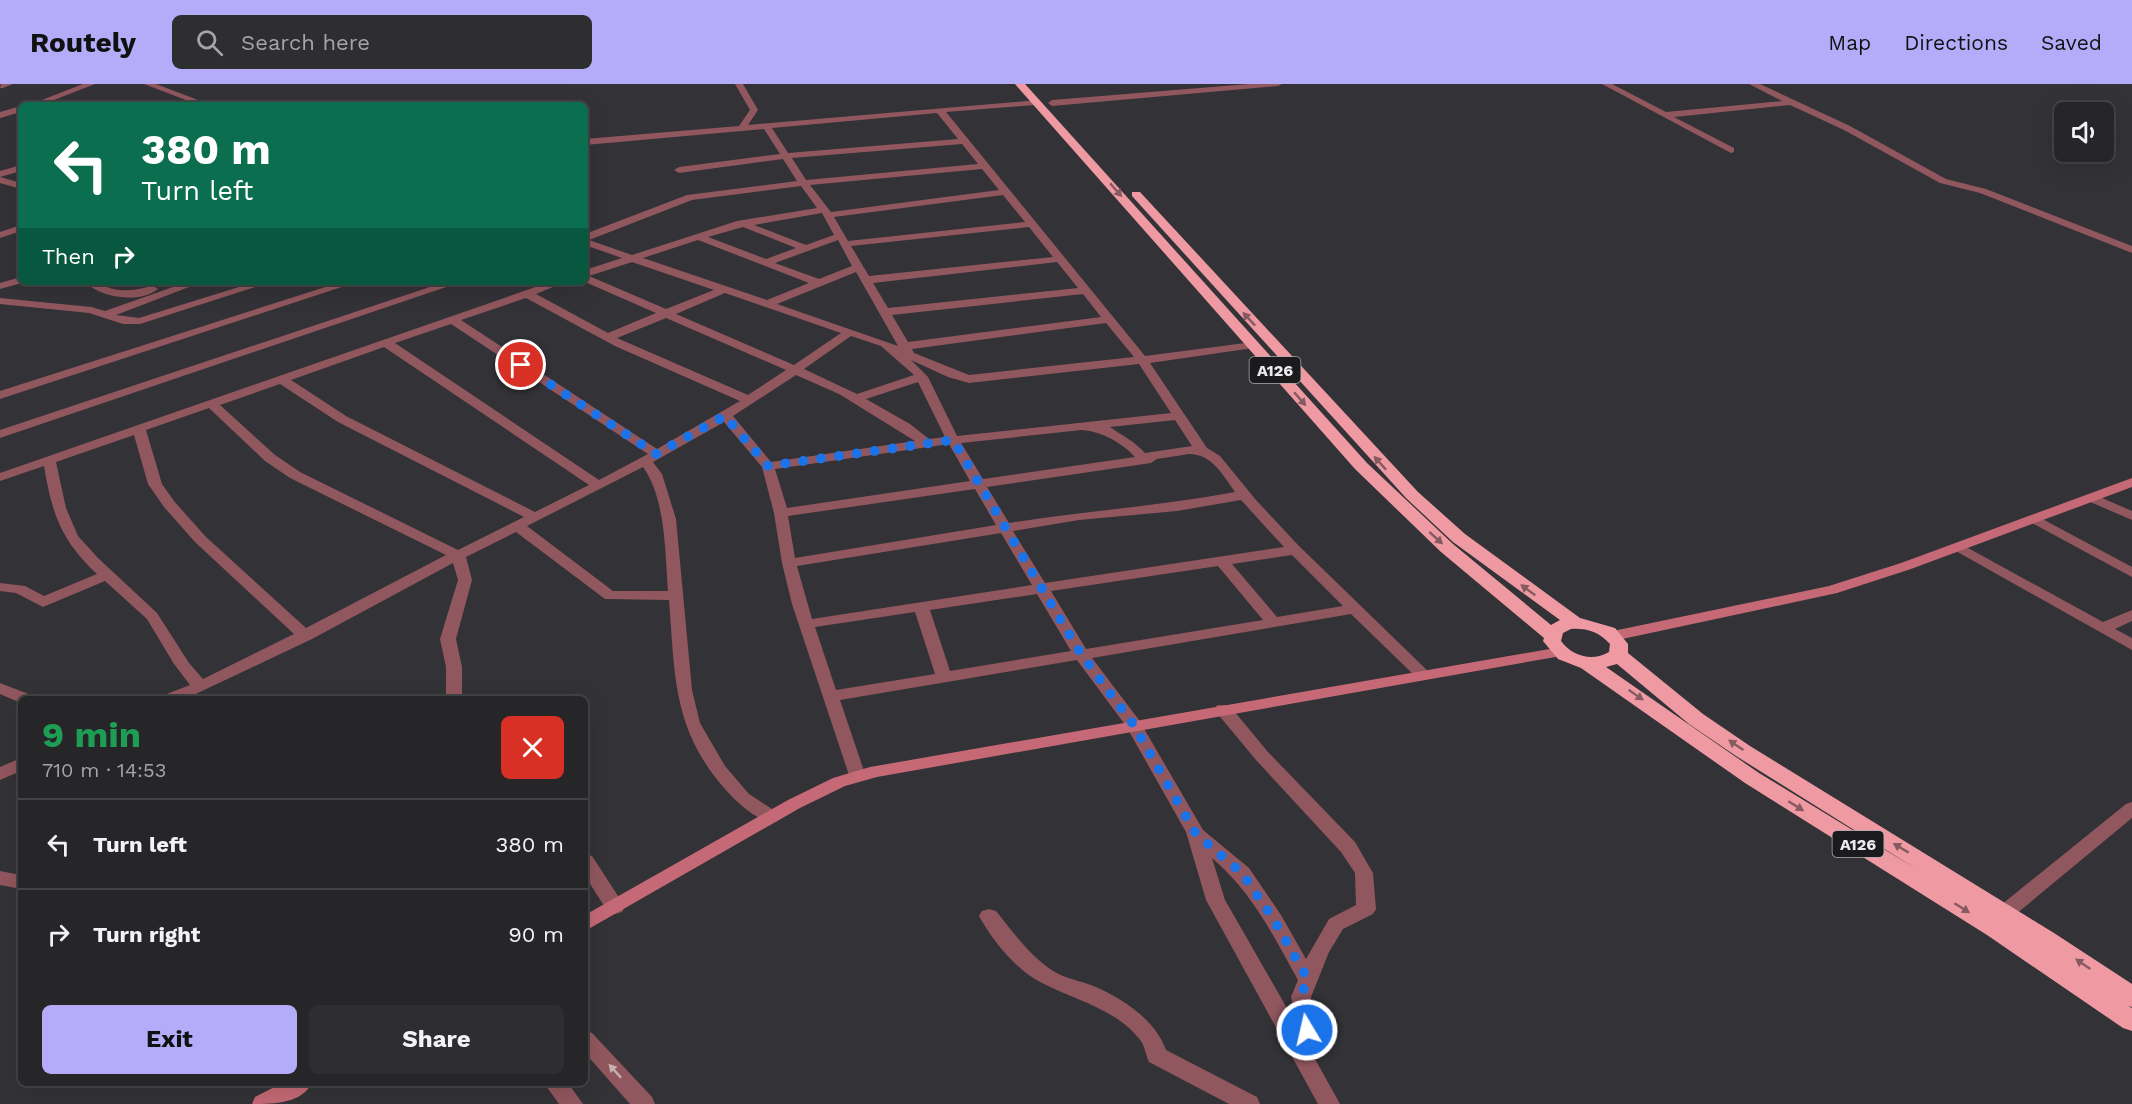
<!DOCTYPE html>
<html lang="en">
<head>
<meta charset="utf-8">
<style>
  body { margin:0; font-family:"Work Sans",sans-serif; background:#2e2e30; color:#f1f3f6; height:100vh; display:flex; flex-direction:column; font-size:22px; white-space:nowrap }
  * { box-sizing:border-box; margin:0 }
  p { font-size:20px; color:#a4a5a8 }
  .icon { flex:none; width:33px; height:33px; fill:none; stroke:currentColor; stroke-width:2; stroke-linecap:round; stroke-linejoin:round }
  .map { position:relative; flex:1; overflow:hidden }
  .drawer { position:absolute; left:18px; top:612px; width:570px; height:390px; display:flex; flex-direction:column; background:#262628; border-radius:9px; box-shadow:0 6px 24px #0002,0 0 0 2px #424345 }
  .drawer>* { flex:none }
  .guide { position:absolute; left:18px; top:18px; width:570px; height:183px; border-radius:9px; box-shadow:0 6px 24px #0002,0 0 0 2px #424345; background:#0b6e4f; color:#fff; overflow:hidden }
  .tools { position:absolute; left:2054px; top:18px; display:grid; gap:12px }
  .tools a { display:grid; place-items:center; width:60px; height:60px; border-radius:9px; background:#262628; box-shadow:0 6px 24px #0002,0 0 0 2px #424345; font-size:30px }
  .pin { position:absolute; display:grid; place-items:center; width:51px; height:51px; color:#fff; margin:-26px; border:3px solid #fff; border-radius:50%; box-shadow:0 2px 6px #0007 }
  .me { position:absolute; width:66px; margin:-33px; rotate:351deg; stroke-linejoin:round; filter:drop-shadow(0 0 4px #0008) }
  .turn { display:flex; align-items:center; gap:21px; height:126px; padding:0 24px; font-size:27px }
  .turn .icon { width:78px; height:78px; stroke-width:2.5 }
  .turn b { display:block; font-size:42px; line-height:51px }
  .then { display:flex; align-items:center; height:57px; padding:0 24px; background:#0003; gap:12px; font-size:22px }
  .round { display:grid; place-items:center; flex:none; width:63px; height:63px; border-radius:9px; background:#2e2e30 }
  .head { display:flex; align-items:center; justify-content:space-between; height:102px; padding:0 24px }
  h1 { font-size:36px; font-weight:700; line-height:45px; color:#1e9e55 }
  .button { display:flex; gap:12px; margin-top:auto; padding:12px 24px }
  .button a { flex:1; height:69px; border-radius:9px; background:#b4acf9; color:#111; font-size:24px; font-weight:700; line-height:69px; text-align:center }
  .button a+a { background:#2e2e30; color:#f1f3f6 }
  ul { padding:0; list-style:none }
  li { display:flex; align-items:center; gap:18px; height:90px; padding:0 24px; border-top:2px solid #424345 }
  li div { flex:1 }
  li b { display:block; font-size:22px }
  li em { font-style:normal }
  header { display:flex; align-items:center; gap:36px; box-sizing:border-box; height:84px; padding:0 30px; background:#b4acf9; color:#111 }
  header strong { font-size:28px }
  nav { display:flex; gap:33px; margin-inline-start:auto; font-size:21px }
  .search { width:420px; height:54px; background:#2e2e30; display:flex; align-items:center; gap:15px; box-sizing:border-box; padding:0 21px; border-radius:9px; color:#a4a5a8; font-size:22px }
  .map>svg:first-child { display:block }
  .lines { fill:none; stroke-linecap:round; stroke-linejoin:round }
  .street { fill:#91575e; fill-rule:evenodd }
  .secondary { fill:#c46975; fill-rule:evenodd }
  .highway { fill:#ef9aa3; fill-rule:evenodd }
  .oneway { fill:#855a60 }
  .oneway2 { fill:#c7afb4 }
  .route { stroke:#1a73e8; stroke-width:10; stroke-dasharray:0 18 }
  .labels { text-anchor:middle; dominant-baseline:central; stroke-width:6; stroke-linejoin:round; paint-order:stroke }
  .shield { fill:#1b1a1c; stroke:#adacae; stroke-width:1.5 }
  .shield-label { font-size:16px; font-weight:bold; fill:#ebeaed }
</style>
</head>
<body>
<header>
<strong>Routely</strong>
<div class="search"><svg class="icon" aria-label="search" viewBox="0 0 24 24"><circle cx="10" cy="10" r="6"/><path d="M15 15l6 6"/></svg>Search here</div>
<nav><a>Map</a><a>Directions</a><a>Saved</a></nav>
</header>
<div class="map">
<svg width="2132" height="1020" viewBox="0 0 2132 1020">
  <rect width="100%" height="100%" fill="#333236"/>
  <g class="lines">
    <g class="street">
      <polygon points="1,0 13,0 3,4 0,4"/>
      <polygon points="83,0 95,0 41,21 29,21"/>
      <polygon points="144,0 156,0 211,21 199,21"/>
      <path d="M735,0H743L758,26L748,41L1038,16L1039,18L1035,21L946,28L1145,272L1253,258L1259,261L1253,264L1150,279L1207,364L1220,372L1256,416L1298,461L1432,591L1424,596L1418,595L1351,530L1092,574L1139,636L1203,746L1249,784L1281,831L1306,875L1329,835L1356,821L1355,789L1341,768L1256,676L1217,629L1215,625L1217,621H1229L1268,668L1355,758L1373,789L1376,825L1373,830L1343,845L1329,868L1311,913L1317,946L1310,966L1340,1020H1318L1206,816L1186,748L1126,642L1077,576L840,616L866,693L863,697H851L792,520L782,479L774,429L762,383L724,338L653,378L662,390L676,435L692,606L700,639L725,682L749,710L778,729L781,733L778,737L772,739C754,734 737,719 725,705C672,645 675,590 669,516L605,515L516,448L466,473L472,496L456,555L462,583V615H446V583L440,555L458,496L453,479L312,555L185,615H162L164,611L190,601L174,580L147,535L105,497L43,523L16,509L0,507V499L25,502L44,512L97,490C61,456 52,430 44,382L0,397V389L550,198H565L536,210L608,249L656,229L585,198V186L622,174L585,161V150L687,111L797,97L783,75L679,89L674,86L679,83L780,70L764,45L585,61V55L739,42L750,26ZM937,29L958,55L788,69L772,44ZM962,60L978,80L806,96L792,74ZM982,85L999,106L831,128L810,101ZM801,102L817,124L737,137L632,171L589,156L692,116ZM1003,111L1025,138L848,157L834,133ZM822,129L834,151L806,161L754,141ZM743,143L796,164L766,175L708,153ZM1029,143L1053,173L869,192L851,162ZM698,156L809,199L767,216L643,174ZM838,156L852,182L819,195L775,179ZM632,178L714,206L666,225L589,192ZM1057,178L1078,204L888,224L873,199ZM856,188L898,262L777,220ZM725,209L841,249L794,281L676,230ZM1083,210L1101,233L908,258L892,231ZM526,214L615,262L740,317L657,365L461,236ZM666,234L786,286L748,311L617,254ZM1106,239L1134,273L969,291L914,269L912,265ZM451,240L648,370L599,396L395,259ZM851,252L881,262L914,291L857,310L804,285ZM384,263L589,401L535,428L346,332L291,296ZM911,276L948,293L969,299L1139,280L1171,329L957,352L928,293ZM796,291L839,310L915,357L771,378L733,332ZM918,298L945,353L929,355L910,340L866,315ZM280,300L338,338L524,433L458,466L300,388L275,371L220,321ZM209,324L265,377L290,394L446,471L306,544L205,452L174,417L162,400L146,346ZM1175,336L1192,362L1145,369C1134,357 1123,352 1110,343ZM1082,346C1103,348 1121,358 1135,373L983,395L961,359ZM134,351L148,400L164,423L195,458L294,550L203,595L189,579L157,529L98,474L78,452L66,424L56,378ZM949,360L970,397L787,424L775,385ZM1189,370C1212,370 1223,391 1235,408C1160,422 1084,427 1009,439L987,403L1151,379L1157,375ZM643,383C666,415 665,469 668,507H613L527,442ZM975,405L996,441L795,474L788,432ZM1241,416L1284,463L1045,499L1013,447L1079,436L1177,427ZM1001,449L1032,501L812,535L797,482ZM1292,471L1343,522L1277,533L1232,480ZM1218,482L1263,536L1086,565L1051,507ZM1037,510L1071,567L950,587L930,526ZM915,528L935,590L836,606L815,543ZM1212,774C1252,808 1273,851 1298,896L1291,913L1296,940L1225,816Z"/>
      <polygon points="1249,0 1282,0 1278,2 1052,22 1048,19 1052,16"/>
      <polygon points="1602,0 1612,0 1666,28 1782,17 1749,0 1760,0 1850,42 1946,95 1986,105 2132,162 2132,169 1980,109 1940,99 1844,46 1790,21 1674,33 1734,64 1734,68 1731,69"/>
      <polygon points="21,22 21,28 0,34 0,28"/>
      <polygon points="21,81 21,87 0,93 0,87"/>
      <polygon points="0,93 21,99 21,105 0,99"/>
      <polygon points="21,141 21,147 0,154 0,148"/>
      <polygon points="21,193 21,198 25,198 0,205 0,199"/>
      <path d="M85,198C96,198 103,202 113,205C128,208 139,205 153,202L158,205C140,220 101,214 85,198Z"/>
      <polygon points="187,198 202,198 116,231 139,234 255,198 271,198 140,240 123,240 89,229 0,220 0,214 91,223 105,227"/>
      <polygon points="341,198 357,198 0,315 0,307"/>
      <polygon points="445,198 461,198 0,354 0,346"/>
      <polygon points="2093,410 2132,427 2132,436 2088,417 2086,414"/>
      <polygon points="2035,431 2132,483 2132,493 2030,438 2028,435"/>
      <polygon points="1959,459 2103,538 2132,526 2132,537 2115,545 2132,554 2132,566 1954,466 1952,463 1954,460"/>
      <polygon points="0,599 31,611 33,615 21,615 21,619 0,610"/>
      <polygon points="21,674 21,687 0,696 0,683"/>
      <polygon points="2132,718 2132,734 2010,835 2003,837 1996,835 1993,830 1996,825 2126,720"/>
      <polygon points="585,770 592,772 622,818 625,823 622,828 615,830 608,828 585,792"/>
      <polygon points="0,787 21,791 21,805 0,801"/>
      <path d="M989,825L996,827C1013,848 1029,871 1053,887C1066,895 1082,897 1096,903C1125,916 1155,936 1166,966L1257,1013L1260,1020H1229L1149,978C1146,972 1145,963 1141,957C1117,925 1075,916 1042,899C1017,887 992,856 979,832L982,827Z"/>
      <polygon points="585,946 592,949 652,1013 655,1020 630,1020 585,969"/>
      <polygon points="544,999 568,999 583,1020 559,1020"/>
    </g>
    <g class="secondary">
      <polygon points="2132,394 2132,403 1911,485 1837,509 1613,557 1605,552 1613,547 1829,502 1901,479"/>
      <polygon points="1561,563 1567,565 1569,568 1567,571 877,693 845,702 800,724 585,847 585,831 788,716 833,694 870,683"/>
      <path d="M282,999H312C301,1020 273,1020 252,1020L255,1013Z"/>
    </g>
    <path class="highway" d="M1015,0H1025L1367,379L1453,460L1551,541L1560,536L1453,458L1406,414L1132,112V108H1140L1418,408L1465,450L1580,534L1615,544L1628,560V569L1703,630L1750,662L2054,849L2132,900V923L2128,922L2132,924V947L2123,944L1987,851L1745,699L1581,584L1558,575L1543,557L1544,554L1441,468L1355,385ZM1571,545C1587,544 1599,548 1610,560L1609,568C1592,578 1572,572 1561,557L1563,549ZM1617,580L1689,640L1736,672L1918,786L1759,689L1606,583Z"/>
  </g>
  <defs><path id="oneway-solid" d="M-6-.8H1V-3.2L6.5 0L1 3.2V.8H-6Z" transform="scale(1.5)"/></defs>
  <g class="oneway">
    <use href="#oneway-solid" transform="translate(1116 106) rotate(49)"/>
    <use href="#oneway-solid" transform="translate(1249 235) rotate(-133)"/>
    <use href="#oneway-solid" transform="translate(1300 315) rotate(49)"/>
    <use href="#oneway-solid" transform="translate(1380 379) rotate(-132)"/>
    <use href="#oneway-solid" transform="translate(1436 454) rotate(42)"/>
    <use href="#oneway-solid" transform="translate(1528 506) rotate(-144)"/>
    <use href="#oneway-solid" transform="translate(1636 611) rotate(35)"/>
    <use href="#oneway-solid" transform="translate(1736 661) rotate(-146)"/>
    <use href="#oneway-solid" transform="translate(1796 722) rotate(32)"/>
    <use href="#oneway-solid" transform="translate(1901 764) rotate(-149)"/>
    <use href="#oneway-solid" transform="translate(1962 824) rotate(32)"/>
    <use href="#oneway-solid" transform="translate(2083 880) rotate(-146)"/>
  </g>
  <use class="oneway2" href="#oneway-solid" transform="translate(615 987) rotate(-132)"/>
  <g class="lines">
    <polyline class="route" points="521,281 656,370 725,332 768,382 953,356 1081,570 1133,640 1196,750 1242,789 1274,836 1307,894 1301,913 1307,946"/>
  </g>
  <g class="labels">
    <g class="shield">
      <rect x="1249.5" y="273" width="51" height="26" rx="4.5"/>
      <rect x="1832.5" y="747" width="51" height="26" rx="4.5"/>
    </g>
    <g class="shield-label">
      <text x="1275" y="286">A126</text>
      <text x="1858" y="760">A126</text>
    </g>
  </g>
</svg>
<div class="tools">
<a><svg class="icon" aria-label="sound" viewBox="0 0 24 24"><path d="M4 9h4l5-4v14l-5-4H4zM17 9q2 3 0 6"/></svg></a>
</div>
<div class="pin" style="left:521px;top:281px;background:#d93025"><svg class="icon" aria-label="arrive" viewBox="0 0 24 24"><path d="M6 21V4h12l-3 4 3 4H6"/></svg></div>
<svg class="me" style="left:1307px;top:946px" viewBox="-20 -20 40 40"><circle r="17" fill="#1a73e8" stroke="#fff" stroke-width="3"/><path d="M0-11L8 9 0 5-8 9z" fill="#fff"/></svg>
<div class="guide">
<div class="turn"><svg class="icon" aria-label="left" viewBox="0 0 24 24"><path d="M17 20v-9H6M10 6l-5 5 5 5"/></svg><div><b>380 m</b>Turn left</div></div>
<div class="then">Then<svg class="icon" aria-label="right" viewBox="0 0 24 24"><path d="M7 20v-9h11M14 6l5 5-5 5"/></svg></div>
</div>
<section class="drawer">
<div class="head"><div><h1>9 min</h1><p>710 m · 14:53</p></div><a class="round" style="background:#d93025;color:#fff"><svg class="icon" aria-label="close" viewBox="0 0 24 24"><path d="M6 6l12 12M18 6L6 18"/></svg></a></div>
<ul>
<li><svg class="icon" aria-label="left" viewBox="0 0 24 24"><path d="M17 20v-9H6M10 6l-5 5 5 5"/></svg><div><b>Turn left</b></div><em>380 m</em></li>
<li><svg class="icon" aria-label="right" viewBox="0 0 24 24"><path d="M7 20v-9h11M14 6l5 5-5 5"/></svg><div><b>Turn right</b></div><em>90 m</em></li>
</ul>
<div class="button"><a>Exit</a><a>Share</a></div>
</section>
</div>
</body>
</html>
